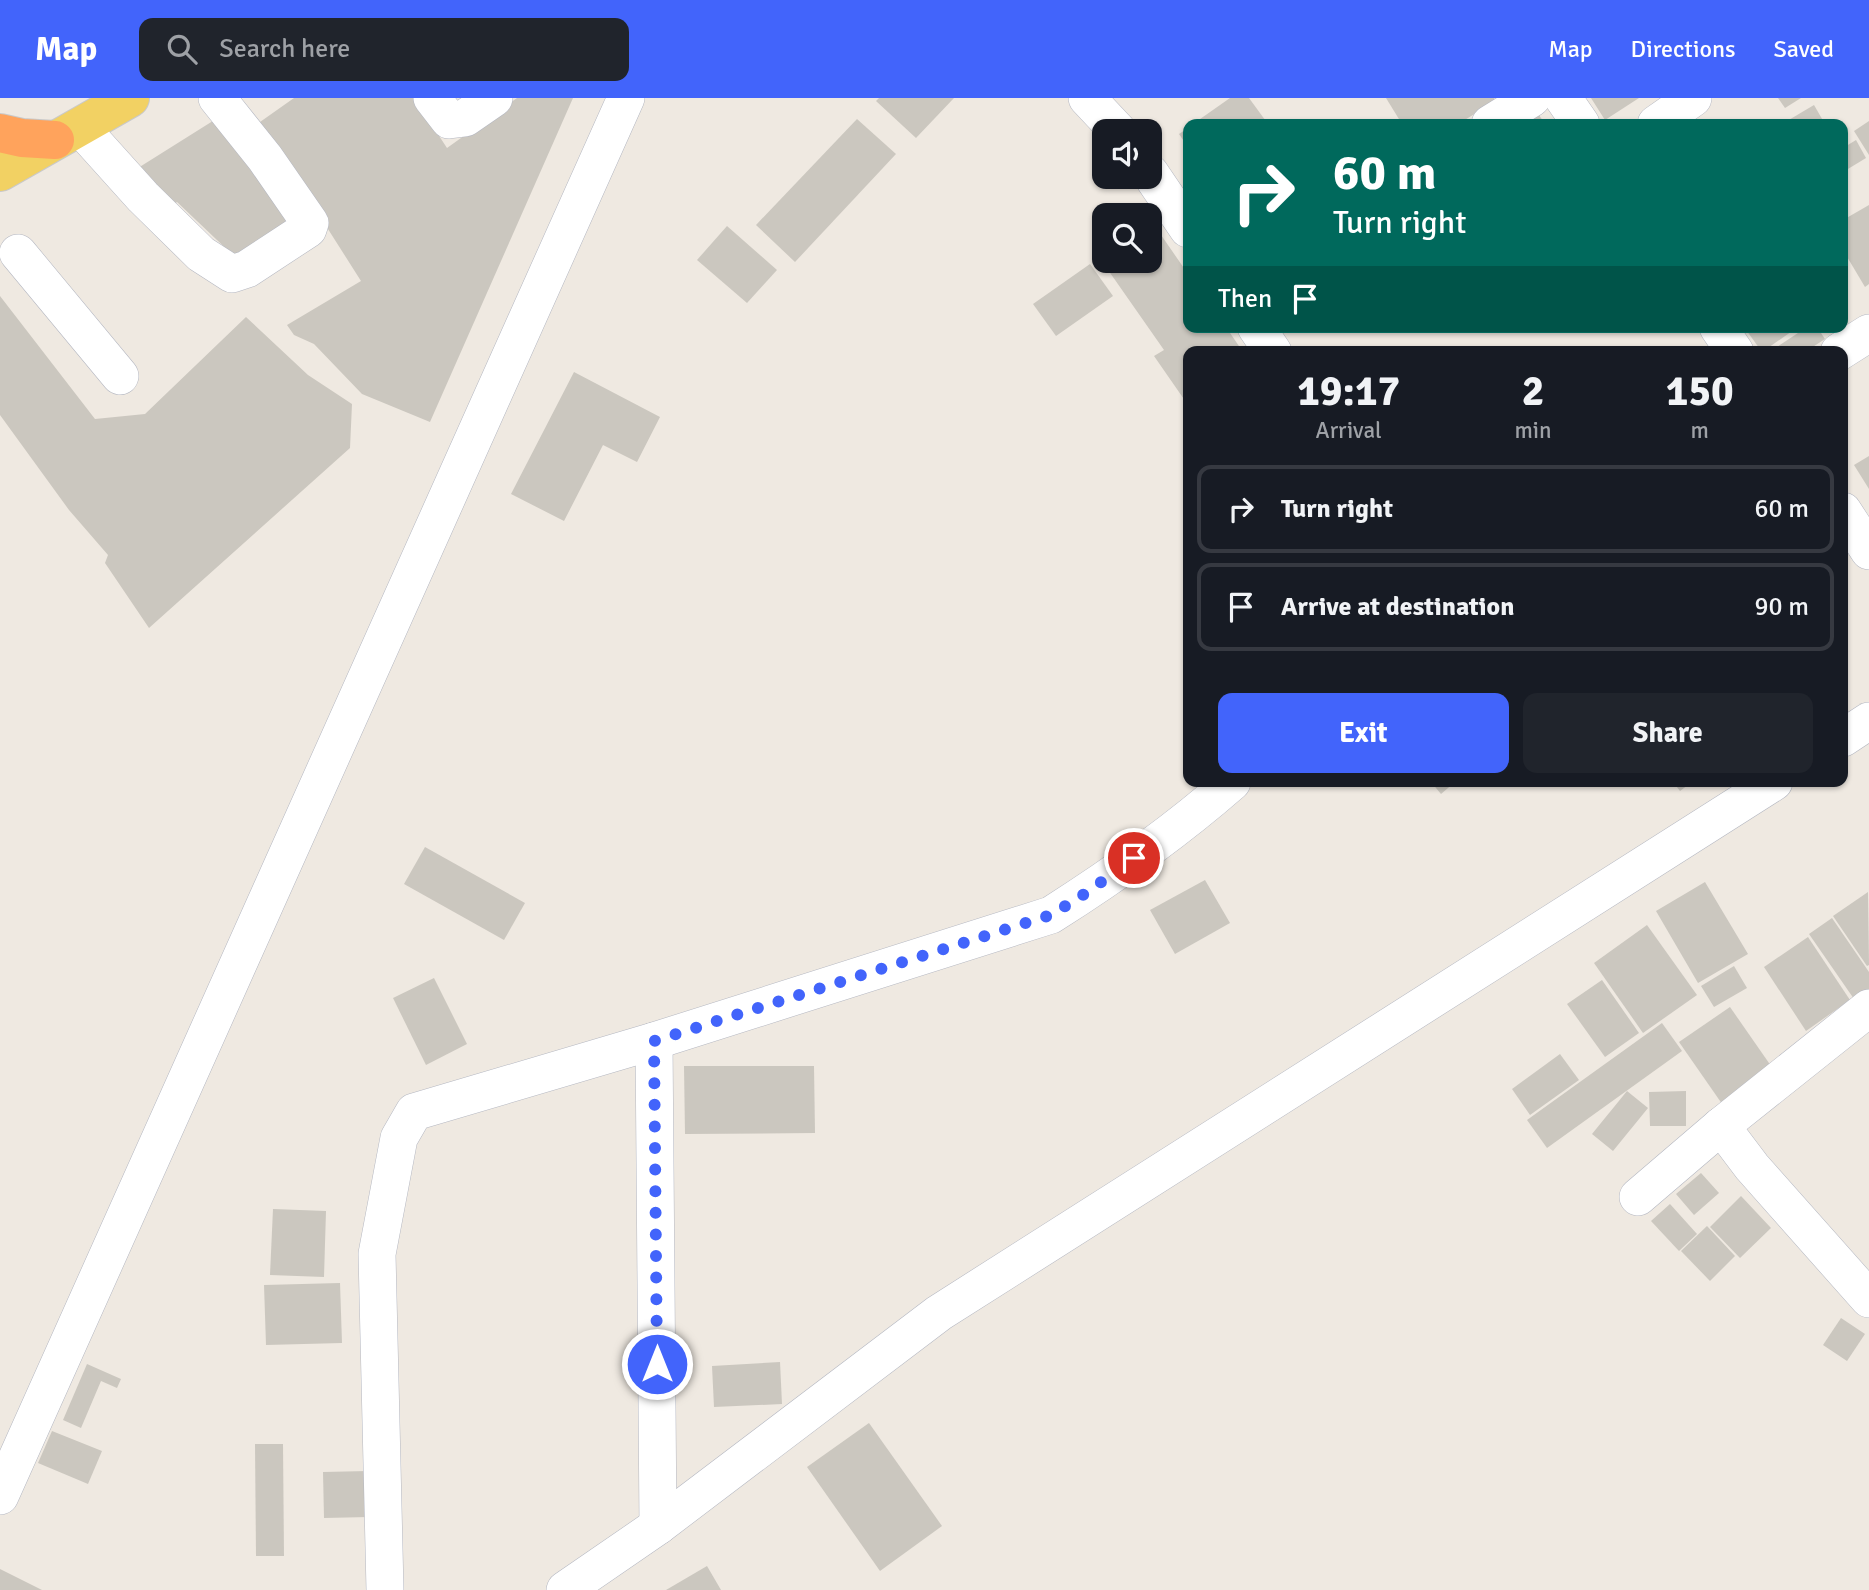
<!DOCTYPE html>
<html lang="en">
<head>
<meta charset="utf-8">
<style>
  body { margin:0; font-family:Signika,sans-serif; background:#20242c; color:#f1f3f6; height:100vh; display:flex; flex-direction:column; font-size:26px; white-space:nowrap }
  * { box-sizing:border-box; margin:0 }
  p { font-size:23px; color:#9ea1a6 }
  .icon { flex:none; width:38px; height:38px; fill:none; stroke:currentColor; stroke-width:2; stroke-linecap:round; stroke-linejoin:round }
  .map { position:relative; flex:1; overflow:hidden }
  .details { position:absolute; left:1183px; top:248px; width:665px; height:441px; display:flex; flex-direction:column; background:#171b24; border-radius:14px; box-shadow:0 2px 5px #0004 }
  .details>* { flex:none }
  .banner { position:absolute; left:1183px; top:21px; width:665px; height:214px; border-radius:14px; box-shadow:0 2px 5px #0004; background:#00695c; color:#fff; overflow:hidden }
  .controls { position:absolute; left:1092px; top:21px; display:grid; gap:14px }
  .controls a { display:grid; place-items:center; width:70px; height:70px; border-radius:14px; background:#171b24; box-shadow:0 2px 5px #0004; font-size:35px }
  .pin { position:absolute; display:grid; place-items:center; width:60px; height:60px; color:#fff; margin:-30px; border:4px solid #fff; border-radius:50%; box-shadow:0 2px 7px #0007 }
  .me { position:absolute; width:77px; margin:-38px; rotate:0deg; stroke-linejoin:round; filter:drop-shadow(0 0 5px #0008) }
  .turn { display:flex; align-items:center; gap:24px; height:147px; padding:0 35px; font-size:32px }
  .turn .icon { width:91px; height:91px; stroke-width:2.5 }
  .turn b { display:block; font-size:49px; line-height:60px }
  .then { display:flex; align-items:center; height:66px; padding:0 35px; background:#0003; gap:14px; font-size:26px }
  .eta { display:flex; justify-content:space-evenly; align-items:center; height:119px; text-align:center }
  .eta b { font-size:42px; font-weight:700; line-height:49px }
  .button { display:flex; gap:14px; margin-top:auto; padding:14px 35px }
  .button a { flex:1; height:80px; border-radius:14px; background:#4264fb; color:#fff; font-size:28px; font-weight:700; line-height:80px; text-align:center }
  .button a+a { background:#20242c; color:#f1f3f6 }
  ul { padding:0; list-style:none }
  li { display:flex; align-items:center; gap:21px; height:88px; margin:0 14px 10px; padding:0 21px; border:4px solid #363941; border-radius:14px }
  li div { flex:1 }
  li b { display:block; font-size:26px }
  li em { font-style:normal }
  header { display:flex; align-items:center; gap:42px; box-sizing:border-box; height:98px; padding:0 35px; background:#4264fb; color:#fff }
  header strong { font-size:33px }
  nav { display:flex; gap:38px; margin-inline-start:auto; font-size:24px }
  .search { width:490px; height:63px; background:#20242c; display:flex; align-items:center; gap:18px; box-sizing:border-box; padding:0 24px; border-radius:14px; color:#9ea1a6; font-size:26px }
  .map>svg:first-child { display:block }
  .building { fill:#cbc7bf }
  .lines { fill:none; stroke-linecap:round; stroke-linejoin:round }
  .minor-casing { stroke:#b4b7c1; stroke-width:38 }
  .major-casing { stroke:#c9c9c9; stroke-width:40 }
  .highway-casing { stroke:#c9c9c9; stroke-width:40 }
  .minor { stroke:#fff; stroke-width:37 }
  .major { stroke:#f2d163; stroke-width:38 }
  .highway { stroke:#ffa35c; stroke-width:38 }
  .route { stroke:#4264fb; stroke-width:12; stroke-dasharray:0 21.6 }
</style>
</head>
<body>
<header>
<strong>Map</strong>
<div class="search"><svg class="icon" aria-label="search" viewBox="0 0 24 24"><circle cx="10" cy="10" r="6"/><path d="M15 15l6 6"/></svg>Search here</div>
<nav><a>Map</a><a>Directions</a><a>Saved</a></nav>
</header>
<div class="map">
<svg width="1869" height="1492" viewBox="0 0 1869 1492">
  <rect width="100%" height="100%" fill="#efe9e1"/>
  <g class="building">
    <polygon points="294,0 414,0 447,50 517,0 573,0 430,324 362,296 314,246 294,237 287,227 361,183 260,24"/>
    <polygon points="879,0 954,0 916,40 876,3"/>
    <polygon points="1230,0 1249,0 1268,26 1193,26"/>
    <polygon points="1386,0 1494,0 1496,3 1458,26 1402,26"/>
    <polygon points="1591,0 1639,0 1605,22"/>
    <polygon points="1778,0 1801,0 1785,10"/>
    <polygon points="1814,7 1825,26 1782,26"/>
    <polygon points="1537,14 1545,26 1518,26"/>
    <polygon points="216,21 302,122 237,161 177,104 167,111 138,70"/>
    <polygon points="857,21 896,56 795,164 756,127"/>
    <polygon points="1869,23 1869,57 1854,33"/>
    <polygon points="1188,30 1188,49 1179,36"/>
    <polygon points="1856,42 1866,60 1843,74 1843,50"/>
    <polygon points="1869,107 1869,186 1865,189 1843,152 1843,122"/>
    <polygon points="1150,121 1188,176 1188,229 1226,229 1243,254 1188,254 1188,307 1154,258 1164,252 1099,159 1104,155 1104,163 1150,163"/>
    <polygon points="727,128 777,172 747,205 697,162"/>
    <polygon points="1090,166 1113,198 1056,238 1033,206"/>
    <polygon points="0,198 95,321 145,316 246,219 308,277 352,306 350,350 149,530 105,465 108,457 69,412 0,317"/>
    <polygon points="1744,229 1798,229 1762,254"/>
    <polygon points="1807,229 1817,229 1825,241 1805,254 1780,254 1777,249"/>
    <polygon points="574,274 660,319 637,364 603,347 564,423 511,396"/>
    <polygon points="1869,358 1869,391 1854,367"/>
    <polygon points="1431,684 1455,684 1441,696"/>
    <polygon points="1673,684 1692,684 1680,693"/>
    <polygon points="425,749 525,805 504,842 404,786"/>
    <polygon points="1205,782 1230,825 1175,856 1150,812"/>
    <polygon points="1705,784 1748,856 1698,885 1656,813"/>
    <polygon points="1868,794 1869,867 1867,868 1833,818"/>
    <polygon points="1832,820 1869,874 1869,891 1854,901 1809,836"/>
    <polygon points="1647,827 1697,897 1643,935 1594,865"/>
    <polygon points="1808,839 1850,902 1806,933 1764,869"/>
    <polygon points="1734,868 1747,890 1714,909 1701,888"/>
    <polygon points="434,880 467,946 426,967 393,900"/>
    <polygon points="1602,882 1639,935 1605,959 1567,906"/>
    <polygon points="1730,909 1778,978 1727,1013 1679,944"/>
    <polygon points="1662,925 1682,953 1547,1050 1527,1022"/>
    <polygon points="1560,956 1579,982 1530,1017 1512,991"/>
    <polygon points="684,968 814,968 815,1035 685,1036"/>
    <polygon points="1627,993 1648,1010 1613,1053 1592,1036"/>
    <polygon points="1686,993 1686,1028 1650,1028 1649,994"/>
    <polygon points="1701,1075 1719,1095 1694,1117 1676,1096"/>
    <polygon points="1741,1098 1771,1130 1740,1160 1710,1129"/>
    <polygon points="1670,1106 1697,1136 1679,1153 1651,1123"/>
    <polygon points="273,1111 326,1113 324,1179 270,1177"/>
    <polygon points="1707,1128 1735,1158 1710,1183 1681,1153"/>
    <polygon points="340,1185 342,1245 266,1247 264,1187"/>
    <polygon points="1841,1220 1865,1236 1847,1263 1823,1247"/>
    <polygon points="780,1264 782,1306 714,1309 712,1268"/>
    <polygon points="87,1266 121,1281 117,1290 101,1283 81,1330 63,1322"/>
    <polygon points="869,1325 942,1428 880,1473 807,1369"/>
    <polygon points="52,1333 102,1353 88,1386 38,1365"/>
    <polygon points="255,1346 283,1346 284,1458 256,1458"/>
    <polygon points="368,1373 369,1419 324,1420 323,1374"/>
    <polygon points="707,1468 721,1492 666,1492"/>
    <polygon points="0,1471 42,1492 0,1492"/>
  </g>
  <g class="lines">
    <defs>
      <g id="minor">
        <polyline points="432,0 449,22 465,20 494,0"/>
        <polyline points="1087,0 1118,33"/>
        <polyline points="1563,0 1581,26"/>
        <polyline points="1490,26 1532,0"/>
        <polyline points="1656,26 1693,0"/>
        <polyline points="80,29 143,99 201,156 232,176 247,171 308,131 310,125 265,60 217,0"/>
        <polyline points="1150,75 1188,131"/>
        <polyline points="18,155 120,278"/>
        <polyline points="1256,229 1273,254"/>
        <polyline points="1718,229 1735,254"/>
        <polyline points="1839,254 1869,235"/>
        <polyline points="1843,413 1869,453"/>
        <polyline points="1843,640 1869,623"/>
        <polyline points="654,943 658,1428"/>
        <polyline points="1721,1028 1752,1069 1869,1201"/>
        <polyline points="1638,1099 1721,1028 1869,910"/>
        <polyline points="0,1398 626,0"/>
        <path d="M385,1492L377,1156L399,1040L414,1014L654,943L1051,817C1114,777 1176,733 1232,684"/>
        <polyline points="565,1492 658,1428 939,1215 1774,684"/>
      </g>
      <polyline id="major" points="0,74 130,0"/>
      <polyline id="highway" points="0,35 22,40 55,42"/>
    </defs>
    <use href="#minor" class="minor-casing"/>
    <use href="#major" class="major-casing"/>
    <use href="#highway" class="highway-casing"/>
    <use href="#minor" class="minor"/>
    <use href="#major" class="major"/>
    <use href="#highway" class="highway"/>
  </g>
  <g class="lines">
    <polyline class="route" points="657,1266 654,943 1051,817 1089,793 1134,760"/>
  </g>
</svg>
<div class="controls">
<a><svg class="icon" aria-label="sound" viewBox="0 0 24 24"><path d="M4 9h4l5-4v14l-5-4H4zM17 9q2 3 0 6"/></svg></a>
<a><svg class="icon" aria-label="search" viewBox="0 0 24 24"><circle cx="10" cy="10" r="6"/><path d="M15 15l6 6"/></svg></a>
</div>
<div class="pin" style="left:1134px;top:760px;background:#d93025"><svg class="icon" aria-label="arrive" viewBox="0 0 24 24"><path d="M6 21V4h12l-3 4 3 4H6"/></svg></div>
<svg class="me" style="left:657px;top:1266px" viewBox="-20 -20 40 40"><circle r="17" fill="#4264fb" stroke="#fff" stroke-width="3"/><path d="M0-11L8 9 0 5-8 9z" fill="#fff"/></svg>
<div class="banner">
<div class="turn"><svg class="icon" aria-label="right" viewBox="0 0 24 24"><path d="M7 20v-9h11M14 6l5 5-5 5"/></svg><div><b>60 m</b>Turn right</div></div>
<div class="then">Then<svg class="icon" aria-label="arrive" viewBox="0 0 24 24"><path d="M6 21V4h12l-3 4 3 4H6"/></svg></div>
</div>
<section class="details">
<div class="eta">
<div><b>19:17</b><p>Arrival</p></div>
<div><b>2</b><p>min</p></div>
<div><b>150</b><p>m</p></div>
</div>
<ul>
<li><svg class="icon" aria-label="right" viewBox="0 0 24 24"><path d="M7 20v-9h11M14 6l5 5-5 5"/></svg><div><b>Turn right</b></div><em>60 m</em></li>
<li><svg class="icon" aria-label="arrive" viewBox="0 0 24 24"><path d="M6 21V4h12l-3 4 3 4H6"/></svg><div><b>Arrive at destination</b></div><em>90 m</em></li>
</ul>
<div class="button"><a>Exit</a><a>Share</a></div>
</section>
</div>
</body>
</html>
